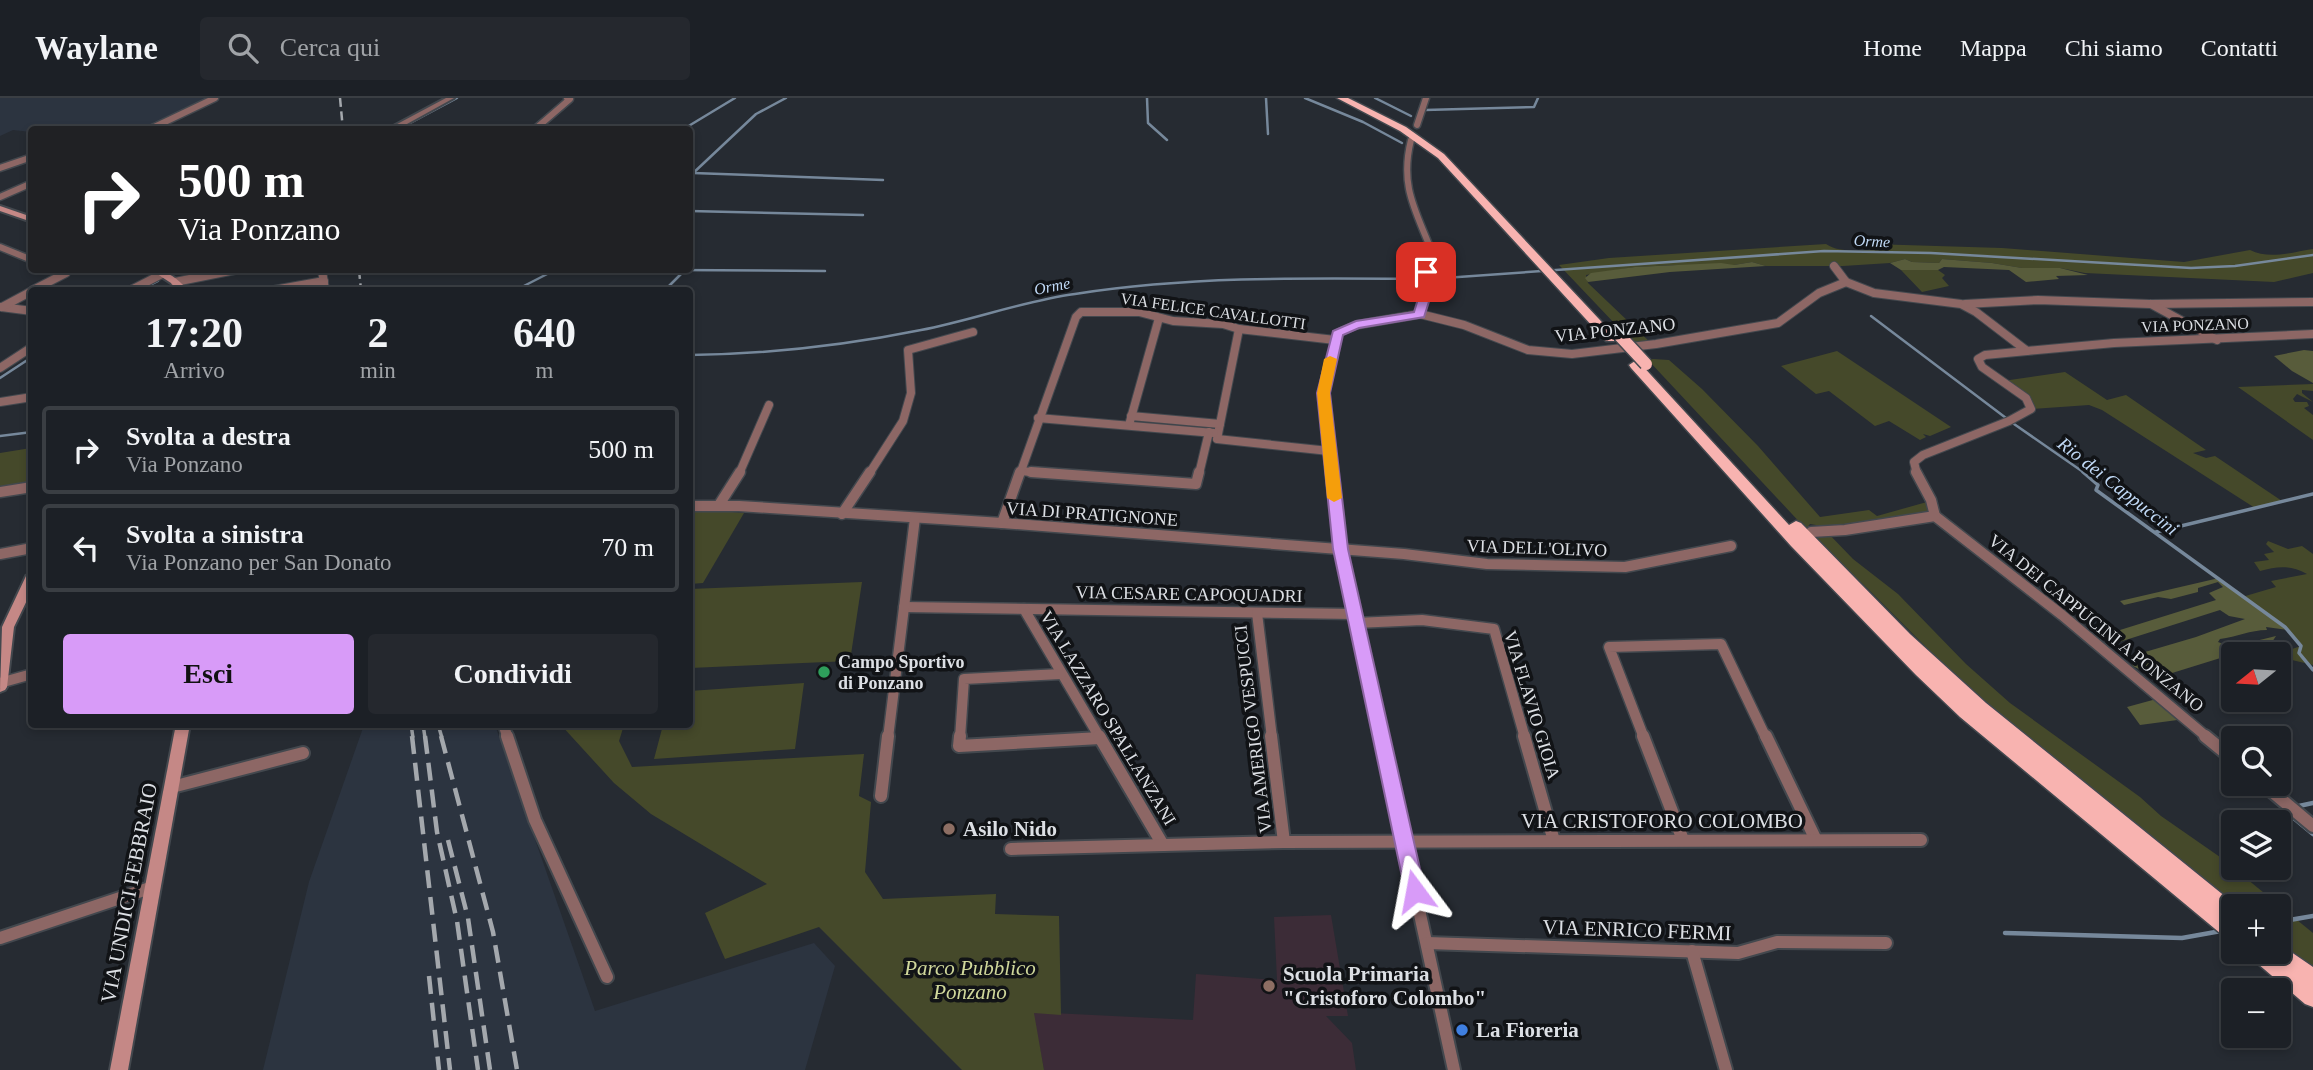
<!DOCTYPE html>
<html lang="it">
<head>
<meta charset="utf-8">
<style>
  body { margin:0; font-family:Georgia,serif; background:#25282e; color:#f1f3f6; height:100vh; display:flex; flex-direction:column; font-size:26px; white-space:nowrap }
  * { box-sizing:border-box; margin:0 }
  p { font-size:23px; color:#a0a3a7 }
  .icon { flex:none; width:38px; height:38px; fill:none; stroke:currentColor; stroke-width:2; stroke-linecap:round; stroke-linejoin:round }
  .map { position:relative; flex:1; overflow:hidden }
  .side { position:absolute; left:28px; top:189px; width:665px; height:441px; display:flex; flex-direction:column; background:#1c2026; border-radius:7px; box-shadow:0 4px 10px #0003,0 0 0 2px #3a3e43 }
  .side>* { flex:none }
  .banner { position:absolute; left:28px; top:28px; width:665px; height:147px; border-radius:7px; box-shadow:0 4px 10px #0003,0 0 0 2px #3a3e43; background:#202124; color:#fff; overflow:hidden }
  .needle { width:46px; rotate:252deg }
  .controls { position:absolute; left:2221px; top:544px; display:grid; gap:14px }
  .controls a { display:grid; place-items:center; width:70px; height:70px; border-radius:7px; background:#1c2026; box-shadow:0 4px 10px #0003,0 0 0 2px #3a3e43; font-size:35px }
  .pin { position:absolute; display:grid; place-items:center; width:60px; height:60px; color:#fff; margin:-30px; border-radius:14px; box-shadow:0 4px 10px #0006 }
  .me { position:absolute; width:77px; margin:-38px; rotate:347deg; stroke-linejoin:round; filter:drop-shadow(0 0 5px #0008) }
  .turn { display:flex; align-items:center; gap:24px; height:147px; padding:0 35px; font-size:32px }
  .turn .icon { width:91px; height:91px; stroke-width:2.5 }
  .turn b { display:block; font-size:49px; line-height:60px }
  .eta { display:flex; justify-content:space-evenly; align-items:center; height:119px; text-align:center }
  .eta b { font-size:42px; font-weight:700; line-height:49px }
  .primary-button { display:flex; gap:14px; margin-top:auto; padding:14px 35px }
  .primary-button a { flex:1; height:80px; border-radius:7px; background:#d89bf8; color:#111; font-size:28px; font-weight:700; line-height:80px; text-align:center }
  .primary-button a+a { background:#25282e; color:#f1f3f6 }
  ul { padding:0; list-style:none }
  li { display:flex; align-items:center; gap:21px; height:88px; margin:0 14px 10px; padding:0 21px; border:4px solid #3a3e43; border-radius:7px }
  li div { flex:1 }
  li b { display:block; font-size:26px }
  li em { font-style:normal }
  header { display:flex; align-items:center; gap:42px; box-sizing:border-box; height:98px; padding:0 35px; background:#1c2026; border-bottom:2px solid #3a3e43 }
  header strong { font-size:33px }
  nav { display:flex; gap:38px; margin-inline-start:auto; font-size:24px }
  .search { width:490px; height:63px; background:#25282e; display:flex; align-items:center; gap:18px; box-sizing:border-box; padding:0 24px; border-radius:7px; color:#a0a3a7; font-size:26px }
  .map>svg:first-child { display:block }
  .built { fill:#2c3440 }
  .education { fill:#3c2c37 }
  .green { fill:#45492a }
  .forest { fill:#585c3b }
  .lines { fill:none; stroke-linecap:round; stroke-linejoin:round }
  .stream-far2 { stroke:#76889b; stroke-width:2.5 }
  .stream-far1 { stroke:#76889b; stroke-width:3.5 }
  .stream { stroke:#76889b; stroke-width:4.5 }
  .minor-far3-casing { stroke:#43484e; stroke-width:9 }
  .minor-far2-casing { stroke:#43484e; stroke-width:10 }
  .minor-far1-casing { stroke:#43484e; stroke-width:13 }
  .minor-casing { stroke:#43484e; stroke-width:16 }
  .tertiary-casing { stroke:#43484e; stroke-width:4 }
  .secondary-casing { stroke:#43484e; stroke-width:4 }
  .trunk-casing { stroke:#43484e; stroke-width:3 }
  .minor-far3 { stroke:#8d6765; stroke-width:6 }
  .minor-far2 { stroke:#8d6765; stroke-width:8 }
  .minor-far1 { stroke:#8d6765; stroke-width:10 }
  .minor { stroke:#8d6765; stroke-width:12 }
  .tertiary { fill:#8d6765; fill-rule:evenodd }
  .secondary { fill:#c58886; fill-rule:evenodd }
  .trunk { fill:#f8b3b0; fill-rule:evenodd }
  .rail-far2 { stroke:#a4a8ad; stroke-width:2.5; stroke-dasharray:9 4.5; stroke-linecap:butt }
  .rail-far1 { stroke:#a4a8ad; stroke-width:3.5; stroke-dasharray:14 7; stroke-linecap:butt }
  .rail { stroke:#a4a8ad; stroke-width:4.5; stroke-dasharray:18 9; stroke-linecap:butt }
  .trunk-bridge-casing { stroke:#43484e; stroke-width:15; stroke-linecap:butt }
  .trunk-bridge { stroke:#f8b3b0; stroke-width:12 }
  .route { fill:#d89bf8; stroke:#8c65a1; stroke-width:2 }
  .slow { fill:#f59e0b }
  .leisure-dot { fill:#2e9e5b; stroke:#111316; stroke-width:2.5 }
  .education-dot { fill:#8d6e63; stroke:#111316; stroke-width:2.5 }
  .shop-dot { fill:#3f7fe0; stroke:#111316; stroke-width:2.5 }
  .labels { text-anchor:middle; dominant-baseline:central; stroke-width:7; stroke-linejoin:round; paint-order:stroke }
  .far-water-label { font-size:16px; font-style:italic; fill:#c0d9f6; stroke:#111316 }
  .far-street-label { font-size:16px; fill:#dcdfe4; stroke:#111316 }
  .street-label { font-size:18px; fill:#dcdfe4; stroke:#111316 }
  .poi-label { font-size:18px; font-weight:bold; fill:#dcdfe4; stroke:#111316; text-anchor:start }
  .water-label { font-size:19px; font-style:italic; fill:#c0d9f6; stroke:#111316 }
  .near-street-label { font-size:21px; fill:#dcdfe4; stroke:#111316 }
  .near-poi-label { font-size:21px; font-weight:bold; fill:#dcdfe4; stroke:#111316; text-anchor:start }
  .near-park-label { font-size:21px; font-style:italic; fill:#d0d89b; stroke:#111316 }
</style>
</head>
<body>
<header>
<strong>Waylane</strong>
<div class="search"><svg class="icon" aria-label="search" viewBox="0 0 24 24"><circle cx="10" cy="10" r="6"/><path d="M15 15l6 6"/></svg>Cerca qui</div>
<nav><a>Home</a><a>Mappa</a><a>Chi siamo</a><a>Contatti</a></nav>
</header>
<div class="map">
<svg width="2313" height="972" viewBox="0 0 2313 972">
  <rect width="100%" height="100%" fill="#262b32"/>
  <g class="built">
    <polygon points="0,0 210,0 145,31 32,32 31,34 13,32 0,38"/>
    <polygon points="364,627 495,627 595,913 814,845 835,868 805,972 263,972 309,784"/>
  </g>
  <polygon class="education" points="1331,817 1348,918 1326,918 1352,945 1356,972 1044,972 1033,914 1193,922 1196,876 1277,882 1274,819"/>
  <g class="green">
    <path d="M1826,146C1839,155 1859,152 1874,152L1871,146L2002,150L2184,164L2250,152C2269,162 2293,154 2313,151V175L2274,184L2085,175L2060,170H2022L1992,165L1942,161L1939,165L1912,164L1905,161L1890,165L1843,168H1766L1752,164L1734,167H1675L1635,169L1586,177L1588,185L1652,246L1636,248L1559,167L1609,160Z"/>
    <polygon points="1901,172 1938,172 1945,177 1942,180 1949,188 1922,194"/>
    <polygon points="1837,253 1951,329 1930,338 1923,336 1926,339 1920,342 1889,323 1875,328 1829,293 1816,296 1781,268"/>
    <polygon points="1653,261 1669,262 1702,291 1758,348 1820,419 1869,412 1877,418 1934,402 1935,418 1845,432 1810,426 1806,431 1648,262"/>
    <polygon points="2065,274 2107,302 2126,297 2206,352 2193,355 2206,360 2215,358 2282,403 2255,410 2102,312 2089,307 2031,311 2031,306 2003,283"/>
    <polygon points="2313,286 2313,293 2302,292 2302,295 2313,304 2297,296 2293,301 2295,304 2307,304 2309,308 2304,310 2313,317 2313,342 2238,289"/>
    <polygon points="31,350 31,384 0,389 0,355"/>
    <polygon points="719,413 744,415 703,485 690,486 690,414"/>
    <polygon points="1826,433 1853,461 1898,496 1966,566 2010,605 2140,699 2161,718 2220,759 2313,835 2313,873 2279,845 2278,808 2233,808 1972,595 1867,490 1835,461 1811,434"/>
    <path d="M2268,443L2288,451L2302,448L2313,456V567L2292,562L2283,554L2301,548L2285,529L2242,499L2276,489L2271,483L2307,476C2291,467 2278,468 2260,473L2254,464L2269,462L2264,456L2274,454L2266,446Z"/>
    <polygon points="862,484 850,563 690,570 690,491"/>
    <polygon points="804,585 795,651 654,661 663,627 690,626 690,593"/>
    <polygon points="561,627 624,627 619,643 632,669 864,656 859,698 871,704 865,774 883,801 996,796 995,816 1059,818 1061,917 1034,915 1044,972 962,972 819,829 725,861 705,815 767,786 651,716 614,685"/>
  </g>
  <g class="forest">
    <polygon points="1905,161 1912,164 1939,165 1942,161 1992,165 2022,170 2060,170 2088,177 2056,178 2059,181 2026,184 2009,172 1944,169 1938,172 1901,172 1890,165"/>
    <polygon points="1752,164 1766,168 1670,174 1588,184 1585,180 1591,175 1635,169 1721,165 1734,167"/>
    <polygon points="2304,252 2313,253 2313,285 2292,273 2274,258"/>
    <path d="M2219,480L2288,532L2266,529L2267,532C2250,532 2237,539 2220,541L2218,544L2231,549L2276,538L2272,544L2156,580L2133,568L2128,559L2196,539L2245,521L2229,518L2220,512L2113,546L2104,537L2216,502L2209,495L2223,489L2218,484L2198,490V494L2171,501L2158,499L2124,507L2120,503Z"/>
    <polygon points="2160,600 2185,621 2140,627 2127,609"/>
  </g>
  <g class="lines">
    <g class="stream-far2">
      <polyline points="1147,0 1148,25 1167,42"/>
      <polyline points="1266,0 1268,36"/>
      <polyline points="1305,0 1363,24 1402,45"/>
      <polyline points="1375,0 1411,18"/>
      <polyline points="1426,7 1425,12 1534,9 1538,0"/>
      <polyline points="397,32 457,0"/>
      <polyline points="682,32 735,0"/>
      <polyline points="693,75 883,82"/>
      <polyline points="690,78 756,16 786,0"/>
      <polyline points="690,113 863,117"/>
      <polyline points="673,172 825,173"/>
      <polyline points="1430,181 1824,153 1931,155 2191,170 2235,168 2313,157"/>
      <polyline points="140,192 158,183"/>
      <polyline points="516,192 555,172"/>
      <polyline points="665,192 685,172"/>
      <polyline points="1871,218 2006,320"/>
      <path d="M690,257C771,256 842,248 921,232C973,222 1023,203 1075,196C1191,178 1308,180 1424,181"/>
      <polyline points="0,280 32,259"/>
      <polyline points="2014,326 2086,376"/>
      <polyline points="0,338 32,334"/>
    </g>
    <g class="stream-far1">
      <polyline points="2083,374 2098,387 2096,392 2285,529 2301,548 2299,555 2313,572"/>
      <polyline points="2156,434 2313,396"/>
    </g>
    <g class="stream">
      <polyline points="2299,708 2313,705"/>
      <polyline points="2283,711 2313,736"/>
      <polyline points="2278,824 2313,818"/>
      <polyline points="2005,835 2182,840 2221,833"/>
    </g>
    <defs>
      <g id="minor-far3">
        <polyline points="1417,27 1426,0"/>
        <polyline points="148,32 215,0"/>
        <polyline points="534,32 570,1 567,0"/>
        <path d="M1411,42C1399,90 1417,114 1433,157L1430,166"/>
        <polyline points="0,70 32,59"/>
        <polyline points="0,99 32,85"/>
        <polyline points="0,149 32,162"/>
      </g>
      <g id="minor-far2">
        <polyline points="322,172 325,192"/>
        <polyline points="175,184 235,172"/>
        <polyline points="1846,184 1874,195 1961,206 1976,214 2027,253 2114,245 2313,236"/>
        <polyline points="33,192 66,175 57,172"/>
        <polyline points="131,192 162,176"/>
        <polyline points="274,192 324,183"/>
        <polyline points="1965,206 2038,202 2150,206 2313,204"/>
        <polyline points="2151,206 2217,242"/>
        <polyline points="1,209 32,213"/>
        <polyline points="2,209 32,193"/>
        <polyline points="1420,216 1430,165"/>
        <polyline points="1239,231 1217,341 1329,353"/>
        <polyline points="0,270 32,249"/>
        <polyline points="0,304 32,299"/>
        <polyline points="1131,318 1220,326"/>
        <polyline points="1038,320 1214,335"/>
        <polyline points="1129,327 1159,220"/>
        <polyline points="1020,373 1055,376"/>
        <polyline points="739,376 769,307"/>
        <polyline points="869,376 903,323 911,295 908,252 973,234"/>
        <polyline points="1020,376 1076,219 1081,214 1139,214 1173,223 1223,226 1239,231 1335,242"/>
        <polyline points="1199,376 1209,334"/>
        <polyline points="1332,376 1323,295 1338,235 1356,227 1420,216 1464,227 1528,252 1572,256 1656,246 1778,225 1819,195 1846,184 1834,168"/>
        <polyline points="1917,376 1914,364 1923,357 2009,323 2031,311 2026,300 1982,269 1978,261 1985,257 2027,253"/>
      </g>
      <g id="minor-far1">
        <polyline points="1031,374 1196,386 1199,374"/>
        <polyline points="1332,374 1340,451 1381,640"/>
        <polyline points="0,394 32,389"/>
        <polyline points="719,407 740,374"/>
        <polyline points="690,408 739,408 1002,425 1404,456 1487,466 1625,469 1731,448"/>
        <polyline points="842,416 870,374"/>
        <polyline points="1935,418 2062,517 2208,640"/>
        <polyline points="1002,425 1020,374"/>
        <polyline points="1811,434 1845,432 1935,418 1931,402 1916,374"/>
        <polyline points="0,456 32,450"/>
        <polyline points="904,509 1354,516"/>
        <polyline points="1024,511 1100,640"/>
        <polyline points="1257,515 1272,640"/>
        <polyline points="1356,525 1422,522 1494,531 1525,640"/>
        <polyline points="0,585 32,576"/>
        <polyline points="503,626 508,640"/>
        <polyline points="888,640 915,420"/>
        <polyline points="960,640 964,581 1061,576"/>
        <polyline points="1644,640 1609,549 1721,546 1766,640"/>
      </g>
      <g id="minor">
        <polyline points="507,638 535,722 607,879"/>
        <polyline points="960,638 959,648 1100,640"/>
        <polyline points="1099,638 1163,747"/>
        <polyline points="1271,638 1284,744"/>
        <polyline points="1381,638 1454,972"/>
        <polyline points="1524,638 1554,743"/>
        <polyline points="1643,638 1683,742"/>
        <polyline points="1766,638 1816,742"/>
        <polyline points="2205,638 2233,661"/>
        <polyline points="2263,686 2313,728"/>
        <polyline points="172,689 303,655"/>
        <polyline points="881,698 888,638"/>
        <polyline points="1011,751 1284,744 1921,742"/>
        <polyline points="0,840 153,789"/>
        <polyline points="1427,845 1738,855 1777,844 1886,845"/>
        <polyline points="1692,853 1726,972"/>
      </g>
      <polygon id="tertiary" points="446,0 454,0 396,32 386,32"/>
      <g id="secondary">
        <polygon points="0,108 32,119 32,124 0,113"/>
        <path d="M151,172C166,171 178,181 188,192H178L171,185Z"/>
        <polygon points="32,474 32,492 14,529 7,589 5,592 0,594 2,529 26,478"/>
        <polygon points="176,626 190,626 128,972 110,972"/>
      </g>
      <g id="trunk">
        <polygon points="1337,0 1348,0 1406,29 1444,56 1614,237 1614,243 1606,243 1438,60 1400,33"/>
        <polygon points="1635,263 1639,264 1789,427 1796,423 1801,425 1910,536 1986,605 2237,808 2233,808 2233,843 2226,840 1960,619 1916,577 1791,448 1631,270 1629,267"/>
        <polygon points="2278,845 2313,869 2313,909 2305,906 2251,860 2248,854 2278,854"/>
      </g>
    </defs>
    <use href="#minor-far3" class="minor-far3-casing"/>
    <use href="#minor-far2" class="minor-far2-casing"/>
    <use href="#minor-far1" class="minor-far1-casing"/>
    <use href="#minor" class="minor-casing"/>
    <use href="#tertiary" class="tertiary-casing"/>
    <use href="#secondary" class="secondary-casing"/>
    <use href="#trunk" class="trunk-casing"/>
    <use href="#minor-far3" class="minor-far3"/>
    <use href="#minor-far2" class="minor-far2"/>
    <use href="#minor-far1" class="minor-far1"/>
    <use href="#minor" class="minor"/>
    <use href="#tertiary" class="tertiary"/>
    <use href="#secondary" class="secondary"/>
    <use href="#trunk" class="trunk"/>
    <g class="rail-far2">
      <polyline points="340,0 343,32"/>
      <polyline points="359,172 361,192"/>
    </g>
    <g class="rail-far1">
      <polyline points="411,626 413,640"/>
      <polyline points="423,626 425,640"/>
      <polyline points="438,626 442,640"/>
    </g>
    <g class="rail">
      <polyline points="412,638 450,972"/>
      <polyline points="425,638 437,734 457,823 478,972"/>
      <polyline points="441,638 493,834 517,972"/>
      <polyline points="448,742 468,820 490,972"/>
      <polyline points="429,878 439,972"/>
    </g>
    <defs>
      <polyline id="trunk-bridge" points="1620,238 1646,266"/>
    </defs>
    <use href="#trunk-bridge" class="trunk-bridge-casing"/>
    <use href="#trunk-bridge" class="trunk-bridge"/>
  </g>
  <polygon class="route" points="1426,171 1432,174 1433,191 1424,219 1359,230 1343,237 1330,295 1348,451 1425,793 1422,799 1415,801 1408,799 1405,793 1333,451 1317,295 1333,233 1356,223 1414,214 1421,191 1421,174"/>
  <polygon class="slow" points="1330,258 1337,261 1330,295 1342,400 1334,404 1327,400 1317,295 1324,261"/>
  <circle class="leisure-dot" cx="824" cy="574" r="7"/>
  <g class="education-dot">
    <circle cx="949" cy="731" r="7"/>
    <circle cx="1269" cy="888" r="7"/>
  </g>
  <circle class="shop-dot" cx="1462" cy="932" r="7"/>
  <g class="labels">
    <g class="far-water-label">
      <text transform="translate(1872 143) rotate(3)">Orme</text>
      <text transform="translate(1052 188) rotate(-11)">Orme</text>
    </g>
    <g class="far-street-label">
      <text transform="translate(1213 213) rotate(8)">VIA FELICE CAVALLOTTI</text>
      <text transform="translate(2195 227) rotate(-2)">VIA PONZANO</text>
    </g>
    <g class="street-label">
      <text transform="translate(1615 232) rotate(-6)">VIA PONZANO</text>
      <text transform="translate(1092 416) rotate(4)">VIA DI PRATIGNONE</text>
      <text transform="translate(1537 450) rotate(2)">VIA DELL'OLIVO</text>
      <text transform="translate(1189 496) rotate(1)">VIA CESARE CAPOQUADRI</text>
      <text transform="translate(2096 525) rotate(39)">VIA DEI CAPPUCINI A PONZANO</text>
      <text transform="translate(1532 607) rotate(73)">VIA FLAVIO GIOIA</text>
      <text transform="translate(1108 620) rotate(59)">VIA LAZZARO SPALLANZANI</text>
      <text transform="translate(1253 631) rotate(-97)">VIA AMERIGO VESPUCCI</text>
    </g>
    <g class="poi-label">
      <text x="838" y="564">Campo Sportivo<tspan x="838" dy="21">di Ponzano</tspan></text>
    </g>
    <g class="water-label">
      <text transform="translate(2118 388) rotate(38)">Rio dei Cappuccini</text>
    </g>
    <g class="near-street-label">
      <text x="1662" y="723">VIA CRISTOFORO COLOMBO</text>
      <text transform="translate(129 795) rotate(-79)">VIA UNDICI FEBBRAIO</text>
      <text transform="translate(1637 832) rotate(2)">VIA ENRICO FERMI</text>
    </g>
    <g class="near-poi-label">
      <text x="963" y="731">Asilo Nido</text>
      <text x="1283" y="876">Scuola Primaria<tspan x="1283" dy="24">"Cristoforo Colombo"</tspan></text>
      <text x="1476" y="932">La Fioreria</text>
    </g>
    <g class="near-park-label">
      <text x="970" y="870">Parco Pubblico<tspan x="970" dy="24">Ponzano</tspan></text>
    </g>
  </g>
</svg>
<div class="controls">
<a><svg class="needle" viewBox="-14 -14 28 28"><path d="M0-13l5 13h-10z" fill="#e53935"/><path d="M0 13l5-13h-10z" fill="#a0a3a7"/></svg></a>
<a><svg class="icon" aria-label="search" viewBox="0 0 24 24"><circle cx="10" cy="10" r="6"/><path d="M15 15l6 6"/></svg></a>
<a><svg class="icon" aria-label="layers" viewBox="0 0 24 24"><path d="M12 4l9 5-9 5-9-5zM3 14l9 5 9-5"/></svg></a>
<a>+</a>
<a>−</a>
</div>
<div class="pin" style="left:1426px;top:174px;background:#d93025"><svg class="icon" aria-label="arrive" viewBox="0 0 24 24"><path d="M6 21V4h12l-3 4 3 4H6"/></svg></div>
<svg class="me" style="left:1415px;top:793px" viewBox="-20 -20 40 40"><path d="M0-17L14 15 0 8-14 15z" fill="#d89bf8" stroke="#fff" stroke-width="4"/></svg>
<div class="banner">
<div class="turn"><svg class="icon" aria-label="right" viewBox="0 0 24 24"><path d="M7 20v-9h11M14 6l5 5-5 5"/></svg><div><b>500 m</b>Via Ponzano</div></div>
</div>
<section class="side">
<div class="eta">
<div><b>17:20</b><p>Arrivo</p></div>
<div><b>2</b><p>min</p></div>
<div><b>640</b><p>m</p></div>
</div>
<ul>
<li><svg class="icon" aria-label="right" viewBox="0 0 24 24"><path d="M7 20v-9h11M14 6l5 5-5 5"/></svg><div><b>Svolta a destra</b><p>Via Ponzano</p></div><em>500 m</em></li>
<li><svg class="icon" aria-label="left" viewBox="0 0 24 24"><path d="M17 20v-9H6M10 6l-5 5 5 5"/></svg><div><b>Svolta a sinistra</b><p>Via Ponzano per San Donato</p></div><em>70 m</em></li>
</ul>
<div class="primary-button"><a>Esci</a><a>Condividi</a></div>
</section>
</div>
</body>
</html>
